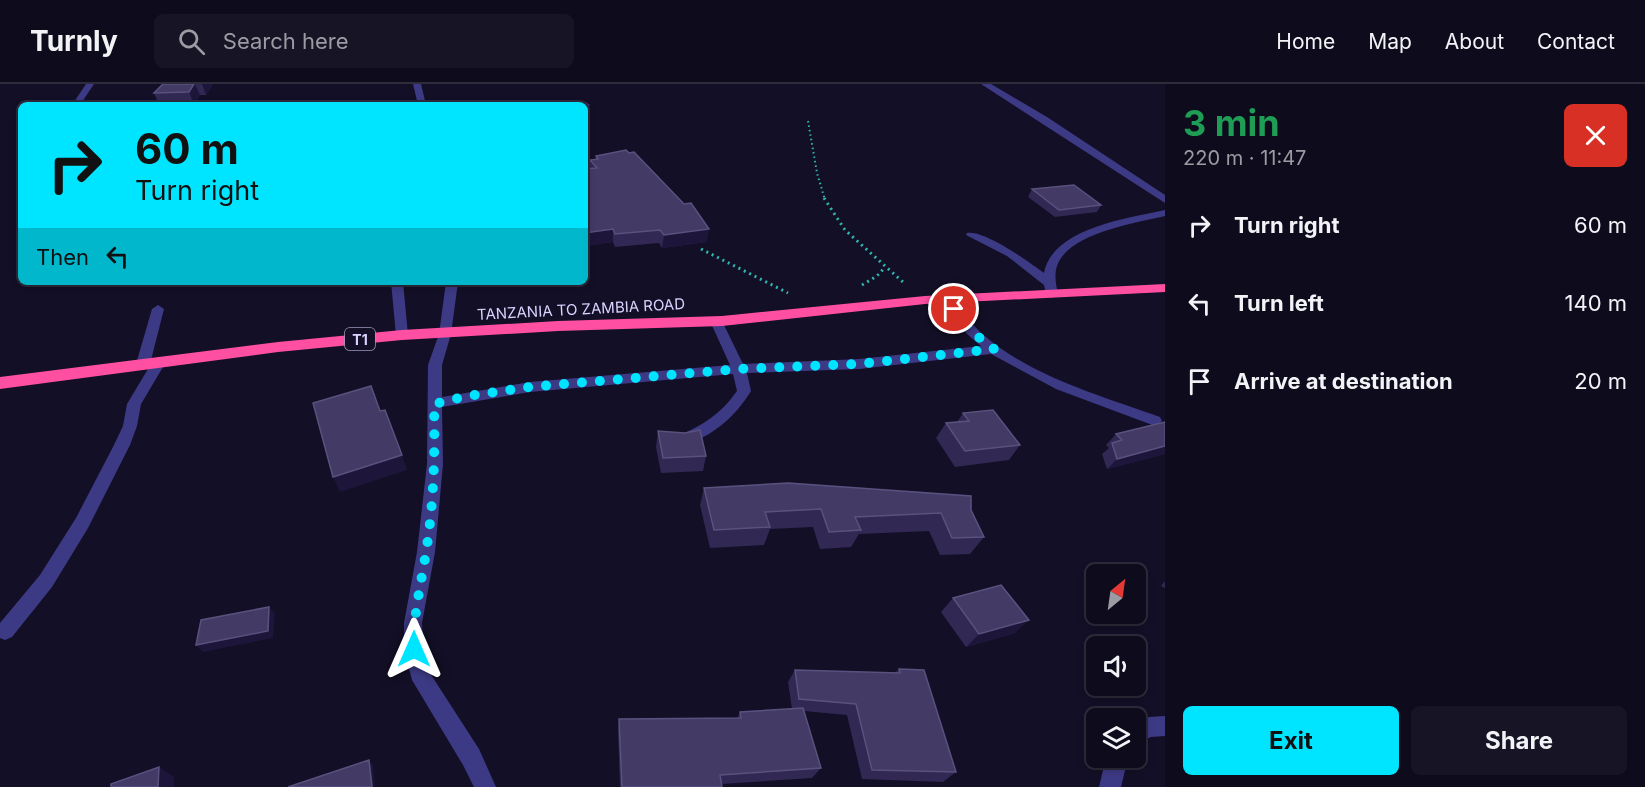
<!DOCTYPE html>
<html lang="en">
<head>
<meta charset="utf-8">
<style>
  body { margin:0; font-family:Inter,sans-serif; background:#171425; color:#f1f3f6; height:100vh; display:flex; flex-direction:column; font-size:22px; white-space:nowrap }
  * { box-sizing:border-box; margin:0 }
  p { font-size:20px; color:#9b9ba3 }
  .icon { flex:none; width:33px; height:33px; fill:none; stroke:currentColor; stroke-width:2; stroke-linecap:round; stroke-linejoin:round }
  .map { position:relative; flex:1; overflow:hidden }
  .panel { display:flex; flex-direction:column; background:#0e0b1c; width:480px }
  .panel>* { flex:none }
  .hud { position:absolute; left:18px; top:18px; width:570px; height:183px; border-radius:9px; box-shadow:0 3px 9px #0003,0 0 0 2px #2e2b3b; background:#00e5ff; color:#111; overflow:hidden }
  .needle { width:39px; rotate:29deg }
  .tools { position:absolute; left:1086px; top:480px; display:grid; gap:12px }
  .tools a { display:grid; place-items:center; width:60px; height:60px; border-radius:9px; background:#0e0b1c; box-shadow:0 3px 9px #0003,0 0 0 2px #2e2b3b; font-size:30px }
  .pin { position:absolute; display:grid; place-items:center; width:51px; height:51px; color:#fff; margin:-26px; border:3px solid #fff; border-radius:50%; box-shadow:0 2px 6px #0007 }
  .me { position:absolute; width:66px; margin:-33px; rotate:0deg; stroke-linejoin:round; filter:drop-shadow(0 0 4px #0008) }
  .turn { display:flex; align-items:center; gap:21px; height:126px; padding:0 18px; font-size:27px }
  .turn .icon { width:78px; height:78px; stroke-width:2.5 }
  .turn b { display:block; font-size:42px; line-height:51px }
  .then { display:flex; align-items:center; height:57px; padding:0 18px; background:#0003; gap:12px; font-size:22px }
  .round { display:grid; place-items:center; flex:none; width:63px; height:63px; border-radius:9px; background:#171425 }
  .headline { display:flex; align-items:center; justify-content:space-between; height:102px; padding:0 18px }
  h1 { font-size:36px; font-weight:700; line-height:45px; color:#1e9e55 }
  .primary-button { display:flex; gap:12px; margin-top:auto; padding:12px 18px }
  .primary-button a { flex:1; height:69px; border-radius:9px; background:#00e5ff; color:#111; font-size:24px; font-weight:700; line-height:69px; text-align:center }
  .primary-button a+a { background:#171425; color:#f1f3f6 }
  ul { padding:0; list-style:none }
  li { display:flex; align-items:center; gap:18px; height:78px; padding:0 18px }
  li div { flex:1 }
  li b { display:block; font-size:22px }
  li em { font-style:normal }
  header { display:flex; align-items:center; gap:36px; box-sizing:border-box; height:84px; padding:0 30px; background:#0e0b1c; border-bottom:2px solid #2e2b3b }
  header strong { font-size:28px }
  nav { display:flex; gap:33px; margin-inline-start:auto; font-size:21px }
  .search { width:420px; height:54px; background:#171425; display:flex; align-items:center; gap:15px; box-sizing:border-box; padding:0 21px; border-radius:9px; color:#9b9ba3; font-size:22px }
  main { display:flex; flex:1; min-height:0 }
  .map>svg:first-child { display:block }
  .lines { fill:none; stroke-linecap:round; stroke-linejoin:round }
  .path-far1 { stroke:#2fb8b0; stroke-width:2; stroke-dasharray:1.5 3; stroke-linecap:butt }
  .path { stroke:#2fb8b0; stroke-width:3; stroke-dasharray:2 4; stroke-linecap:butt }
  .minor { fill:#3d3a85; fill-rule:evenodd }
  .highway { fill:#ff4fa3; fill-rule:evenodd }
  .wall { fill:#312854 }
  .shaded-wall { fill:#1d163a }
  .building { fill:#433a66; stroke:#5a527e; stroke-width:1.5 }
  .route { stroke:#00e5ff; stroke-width:10; stroke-dasharray:0 18 }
  .labels { text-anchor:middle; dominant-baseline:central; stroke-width:6; stroke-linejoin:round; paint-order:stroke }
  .shield { fill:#130f26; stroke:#9e99be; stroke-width:1.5 }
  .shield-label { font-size:14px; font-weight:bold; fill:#d9d4ff }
  .street-label { font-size:15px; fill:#d9d4ff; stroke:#130f26 }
</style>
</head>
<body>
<header>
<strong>Turnly</strong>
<div class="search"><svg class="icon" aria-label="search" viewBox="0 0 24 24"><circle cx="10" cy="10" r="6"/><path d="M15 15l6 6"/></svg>Search here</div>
<nav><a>Home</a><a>Map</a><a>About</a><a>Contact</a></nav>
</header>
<main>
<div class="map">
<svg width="1165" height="703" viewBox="0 0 1165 703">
  <rect width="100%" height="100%" fill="#130f26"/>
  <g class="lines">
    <polyline class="path-far1" points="808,37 817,89 825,116"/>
    <g class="path">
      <polyline points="824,114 845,146 903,198"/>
      <polyline points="701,165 788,209"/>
      <polyline points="862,201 877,192 885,183"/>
    </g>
    <g class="minor">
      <polygon points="86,0 94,0 80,21 72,21"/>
      <polygon points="413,0 421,0 426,21 418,21"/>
      <polygon points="981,0 991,0 1047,33 1165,111 1165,119"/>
      <polygon points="586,18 590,21 585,25 585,21 582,21"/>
      <path d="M1165,126V132C1136,139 1068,149 1057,182C1054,191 1056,201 1058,210L1052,214L1046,210L1044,201L1007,172L966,151L967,149C985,146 1029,178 1044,189C1052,144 1129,134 1165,126Z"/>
      <polygon points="391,198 403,198 408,251 402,255 396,251"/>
      <path d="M446,198H458L451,250L442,281V313L530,298L730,281L710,237L716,233L722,237L743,280L859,275L981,262L967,250L942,218V212H950C960,224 969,237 980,248C1029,292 1099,311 1160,333L1162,337L1155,342L1056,305L991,270L859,285L747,289L751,307C735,333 713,352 683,362L678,360L675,356L678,352C702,342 722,329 737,307L733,290L530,308L442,323L443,380L435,468L422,539L424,565L428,586L479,665L496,703H474L463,681L412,596L404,565V539L417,468L427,380L428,281L439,250Z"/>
      <polygon points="158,221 164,225 150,280 143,285 136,280 152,225"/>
      <polygon points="159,273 166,278 141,320 137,342 130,361 88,444 52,503 12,553 5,556 0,554 0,539 40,491 76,434 114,361 123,342 127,320 154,275"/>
      <polygon points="1165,632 1165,652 1151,653 1136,660 1136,639 1149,633"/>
      <polygon points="1106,674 1128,674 1121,703 1099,703"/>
    </g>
    <polygon class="highway" points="1165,200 1165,208 925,220 722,242 558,247 402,256 278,268 0,305 0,293 278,258 402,246 558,237 722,232 925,212"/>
  </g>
  <g class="wall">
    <polygon points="163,0 213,0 206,11 200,11 194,20 159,21 154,9"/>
    <polygon points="596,72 707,158 662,164 659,159 615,163 613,158 585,162 585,85 590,85 590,76 596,75"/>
    <polygon points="1032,105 1101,121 1097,128 1055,133 1028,113"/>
    <polygon points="963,329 1020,361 1009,376 955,383 936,354 946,339 957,338"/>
    <polygon points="1165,338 1165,370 1107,385 1102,370 1109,364 1106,361 1116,350"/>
    <polygon points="658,347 706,372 703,387 661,389 656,363"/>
    <polygon points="704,404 971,426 984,453 970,470 940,471 929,447 859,450 851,463 820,465 813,443 770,445 764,461 710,464 700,421"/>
    <polygon points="1165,497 1165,504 1161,502"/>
    <polygon points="953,514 1015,549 966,563 941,528"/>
    <polygon points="899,585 956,688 943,698 862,695 847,631 804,627 821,684 812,694 722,700 722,703 620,703 618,647 619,635 737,634 740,628 792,625 788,598 795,586 895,589"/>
  </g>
  <g class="shaded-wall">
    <polygon points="194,0 195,0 200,11 194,20 189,8"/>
    <polygon points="202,0 213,0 206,11"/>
    <polygon points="613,145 613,158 585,162 585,149"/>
    <polygon points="709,145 707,158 662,164 664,151"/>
    <polygon points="1165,362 1165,370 1107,385 1117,375"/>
    <polygon points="402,371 407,386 340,408 333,393"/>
    <polygon points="269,523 275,530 273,554 203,568 196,561"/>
    <polygon points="1029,536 1015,549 966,563 979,550"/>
    <polygon points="369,676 373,681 375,703 372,703"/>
    <polygon points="159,683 174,693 174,703 158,703"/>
  </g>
  <g class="building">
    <polygon points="163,0 194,0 189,8 154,9"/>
    <polygon points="626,66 629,69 634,68 684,120 691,119 709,145 664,151 660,146 615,150 613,145 585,149 585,85 597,84 590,76 598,75 596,72"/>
    <polygon points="1074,101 1101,121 1059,126 1032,105"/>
    <polygon points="371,302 380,327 385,326 402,371 333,393 313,319"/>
    <polygon points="993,326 1020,361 965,367 946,339 969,337 963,329"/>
    <polygon points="1165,338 1165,362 1117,375 1112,359 1122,356 1116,350"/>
    <polygon points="700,346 706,372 663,374 658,347 685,349"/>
    <polygon points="788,399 971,412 971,426 984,453 952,454 941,429 855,433 861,446 829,448 821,425 765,428 770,443 714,446 704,404"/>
    <polygon points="1001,501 1029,536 979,550 953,514"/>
    <polygon points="269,523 268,547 196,561 201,536"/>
    <polygon points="899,585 924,586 956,688 872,686 856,620 799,615 795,586 900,589"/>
    <polygon points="803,624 821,684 720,691 722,703 622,703 619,635 741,634 740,628"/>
    <polygon points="369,676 372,703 288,703"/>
    <polygon points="159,683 158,703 111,703 111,700"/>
  </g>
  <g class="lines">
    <path class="route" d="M414,565C413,531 421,501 426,468C434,419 435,370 434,320L468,312L530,303L739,285L859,280L994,265L977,252L954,225"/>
  </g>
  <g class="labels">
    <rect class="shield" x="345" y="244" width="30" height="22" rx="4.5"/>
    <g class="shield-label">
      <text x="360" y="255">T1</text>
    </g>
    <g class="street-label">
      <text transform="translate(581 225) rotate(-3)">TANZANIA TO ZAMBIA ROAD</text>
    </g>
  </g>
</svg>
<div class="tools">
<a><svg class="needle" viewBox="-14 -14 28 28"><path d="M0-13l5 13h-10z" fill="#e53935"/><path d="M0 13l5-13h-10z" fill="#9b9ba3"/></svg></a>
<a><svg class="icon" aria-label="sound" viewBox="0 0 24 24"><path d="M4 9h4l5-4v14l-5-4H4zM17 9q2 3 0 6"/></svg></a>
<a><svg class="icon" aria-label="layers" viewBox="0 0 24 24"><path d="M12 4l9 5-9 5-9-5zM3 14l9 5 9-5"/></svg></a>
</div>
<div class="pin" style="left:954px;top:225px;background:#d93025"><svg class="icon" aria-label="arrive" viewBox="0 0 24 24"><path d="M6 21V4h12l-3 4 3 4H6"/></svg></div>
<svg class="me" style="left:414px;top:565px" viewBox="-20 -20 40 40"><path d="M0-17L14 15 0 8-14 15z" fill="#00e5ff" stroke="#fff" stroke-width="4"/></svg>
<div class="hud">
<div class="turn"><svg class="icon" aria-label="right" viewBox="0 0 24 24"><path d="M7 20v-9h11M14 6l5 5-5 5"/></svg><div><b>60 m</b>Turn right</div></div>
<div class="then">Then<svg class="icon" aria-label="left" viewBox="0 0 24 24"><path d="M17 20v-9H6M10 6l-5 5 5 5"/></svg></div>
</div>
</div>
<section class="panel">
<div class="headline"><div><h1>3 min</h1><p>220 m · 11:47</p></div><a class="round" style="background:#d93025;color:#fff"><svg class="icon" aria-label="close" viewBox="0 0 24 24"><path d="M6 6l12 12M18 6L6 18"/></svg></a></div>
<ul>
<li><svg class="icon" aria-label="right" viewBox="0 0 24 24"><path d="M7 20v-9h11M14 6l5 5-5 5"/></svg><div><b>Turn right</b></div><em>60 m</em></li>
<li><svg class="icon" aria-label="left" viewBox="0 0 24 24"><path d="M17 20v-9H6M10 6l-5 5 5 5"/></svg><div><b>Turn left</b></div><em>140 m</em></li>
<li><svg class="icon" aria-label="arrive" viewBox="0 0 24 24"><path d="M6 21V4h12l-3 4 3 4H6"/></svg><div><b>Arrive at destination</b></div><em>20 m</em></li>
</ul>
<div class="primary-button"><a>Exit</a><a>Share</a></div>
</section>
</main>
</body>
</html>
